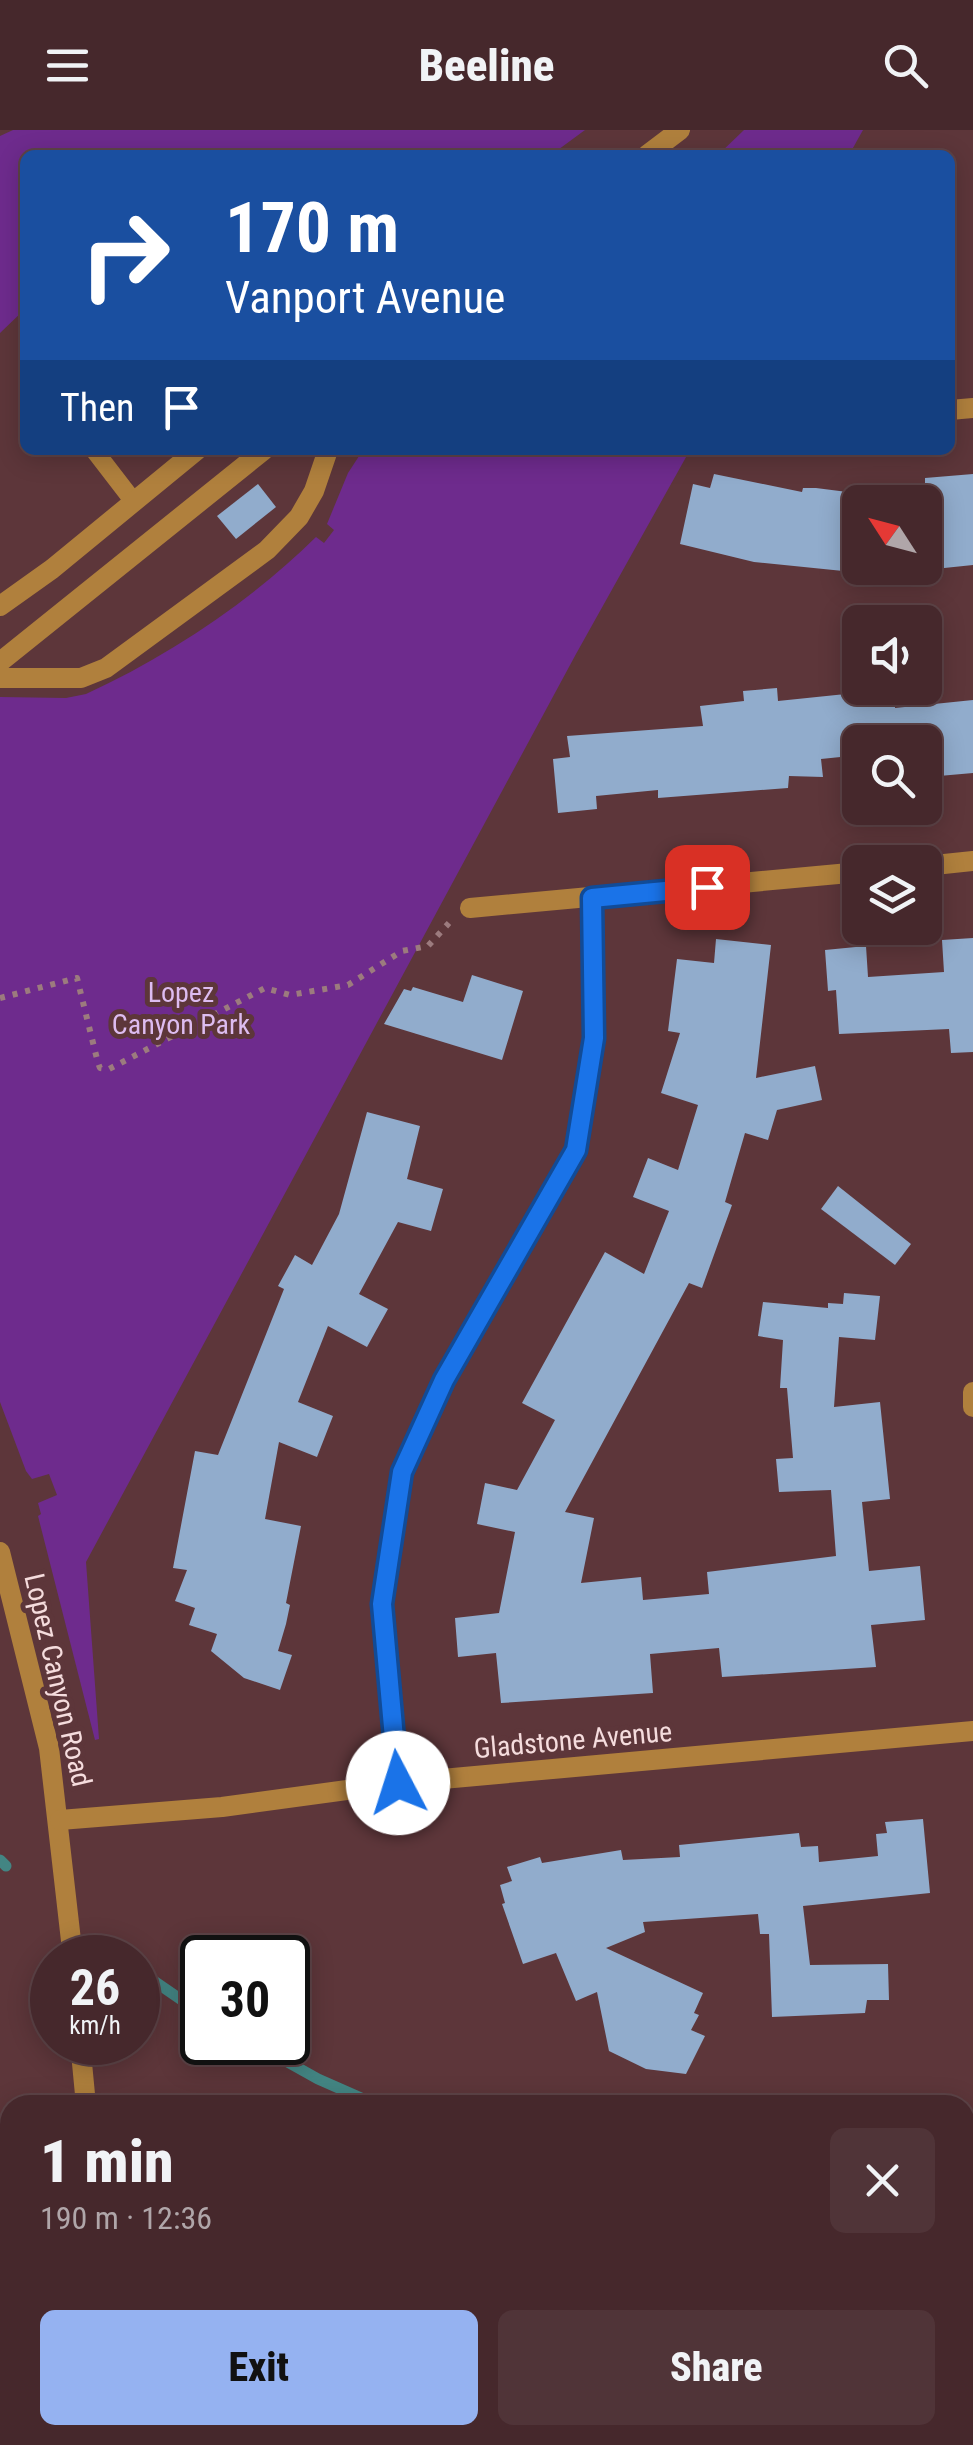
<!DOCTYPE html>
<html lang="en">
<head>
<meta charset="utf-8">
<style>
  body { margin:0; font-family:"Roboto Condensed",sans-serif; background:#503438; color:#f1f3f6; height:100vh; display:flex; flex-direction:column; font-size:38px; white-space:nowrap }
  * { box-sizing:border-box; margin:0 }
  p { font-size:32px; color:#b0a6a9 }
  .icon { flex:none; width:55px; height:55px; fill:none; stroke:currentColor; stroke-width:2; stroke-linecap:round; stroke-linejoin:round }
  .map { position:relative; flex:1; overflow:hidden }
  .panel { position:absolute; left:0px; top:1965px; width:975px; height:350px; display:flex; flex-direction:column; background:#46282c; border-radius:30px 30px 0 0; box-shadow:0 5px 25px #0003,0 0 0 2px #5e4448 }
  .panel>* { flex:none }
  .guide { position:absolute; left:20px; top:20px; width:935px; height:305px; border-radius:15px; box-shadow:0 5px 25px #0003,0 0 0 2px #5e4448; background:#1a4fa0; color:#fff; overflow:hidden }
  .needle { width:65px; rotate:306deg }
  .controls { position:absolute; left:842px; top:355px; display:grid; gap:20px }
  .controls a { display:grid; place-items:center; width:100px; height:100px; border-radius:15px; background:#46282c; box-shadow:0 5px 25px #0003,0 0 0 2px #5e4448; font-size:50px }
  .speed { position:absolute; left:30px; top:1805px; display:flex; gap:20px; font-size:50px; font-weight:700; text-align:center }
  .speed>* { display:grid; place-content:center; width:130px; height:130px; border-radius:50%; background:#46282c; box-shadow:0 5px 25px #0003,0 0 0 2px #5e4448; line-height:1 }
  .speed small { font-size:25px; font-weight:400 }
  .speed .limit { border:5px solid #111; border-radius:15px; background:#fff; color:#111 }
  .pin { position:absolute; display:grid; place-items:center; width:85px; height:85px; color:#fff; margin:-42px; border-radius:20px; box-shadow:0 5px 15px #0006 }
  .me { position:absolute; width:110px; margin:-55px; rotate:355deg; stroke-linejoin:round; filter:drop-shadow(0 0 8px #0008) }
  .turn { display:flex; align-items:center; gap:35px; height:210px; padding:0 40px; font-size:45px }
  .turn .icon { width:130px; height:130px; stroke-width:2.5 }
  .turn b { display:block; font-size:70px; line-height:85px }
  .then { display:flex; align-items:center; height:95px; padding:0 40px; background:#0003; gap:20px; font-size:38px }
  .round { display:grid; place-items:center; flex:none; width:105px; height:105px; border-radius:15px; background:#503438 }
  .head { display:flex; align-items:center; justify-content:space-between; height:170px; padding:0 40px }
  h1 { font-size:60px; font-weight:800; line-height:75px }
  .button { display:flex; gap:20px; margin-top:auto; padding:20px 40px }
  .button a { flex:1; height:115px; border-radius:15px; background:#95b2f1; color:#111; font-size:40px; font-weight:800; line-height:115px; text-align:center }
  .button a+a { background:#503438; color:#f1f3f6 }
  header { display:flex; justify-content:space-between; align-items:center; height:130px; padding:0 40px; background:#46282c; font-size:45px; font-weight:800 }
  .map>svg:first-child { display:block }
  .green { fill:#6e2b8d }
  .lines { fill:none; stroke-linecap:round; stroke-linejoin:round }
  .stream { stroke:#438583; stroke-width:11 }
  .building { fill:#91accc }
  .path { stroke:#9c7b7e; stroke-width:6; stroke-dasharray:5 8; stroke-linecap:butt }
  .service { stroke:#b0803d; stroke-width:18 }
  .minor { stroke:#b0803d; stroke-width:20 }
  .route-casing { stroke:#114b97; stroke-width:25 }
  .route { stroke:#1a73e8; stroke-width:18 }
  .labels { text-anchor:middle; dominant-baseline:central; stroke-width:10; stroke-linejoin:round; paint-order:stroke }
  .park-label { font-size:28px; fill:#ddbcf0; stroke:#5d363a }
  .street-label { font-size:28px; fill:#f5dcdd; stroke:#5d363a }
</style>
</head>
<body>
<header><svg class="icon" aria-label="menu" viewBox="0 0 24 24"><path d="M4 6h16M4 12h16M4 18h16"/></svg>Beeline<svg class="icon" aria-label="search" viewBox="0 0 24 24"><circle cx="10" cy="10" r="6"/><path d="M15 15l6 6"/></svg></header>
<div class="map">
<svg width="973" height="2315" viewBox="0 0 973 2315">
  <rect width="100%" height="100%" fill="#5d363a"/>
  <g class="green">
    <polygon points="13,0 585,0 551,25 25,25 25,179 0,203 0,6"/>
    <polygon points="744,0 863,0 849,25 718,25"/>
    <path d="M363,320H690L576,524L86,1432L99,1609L95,1610L38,1386L41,1384L38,1373L57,1365L49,1344L32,1349L26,1341L0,1272V567L66,568L86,564C170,525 250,472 316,407L324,413L334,400L327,394L348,343Z"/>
  </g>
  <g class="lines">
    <g class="stream">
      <polyline points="0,1730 6,1736"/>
      <polyline points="138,1840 202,1884"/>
      <polyline points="252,1912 318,1949 377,1975"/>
      <polyline points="965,2130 973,2131"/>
    </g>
  </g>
  <g class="building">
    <polygon points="714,344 802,362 803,358 816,358 863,364 853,442 754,432 680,414 693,354 710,358"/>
    <polygon points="973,344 973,435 925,440 925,348"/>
    <polygon points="258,354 276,377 236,409 217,386"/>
    <polygon points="777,558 778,571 894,559 895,578 973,570 973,643 939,646 936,617 925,618 925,612 860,612 860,625 821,629 823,647 789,646 788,658 658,668 658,660 596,666 597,679 558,683 553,629 570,627 567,606 703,596 700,576 744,571 743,561"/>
    <polygon points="973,808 973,922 951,923 949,899 839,904 836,860 828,861 825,820 866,816 868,847 944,842 942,810"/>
    <polygon points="716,809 771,815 756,948 815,936 822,970 777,980 768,1010 745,1003 725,1072 732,1075 702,1158 689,1153 565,1382 594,1388 581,1453 641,1447 643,1470 709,1464 707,1442 836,1426 831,1360 779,1362 776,1329 793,1328 787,1258 780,1258 783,1210 758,1206 763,1172 828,1178 828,1173 843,1174 844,1163 880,1166 875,1210 839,1207 834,1277 880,1272 890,1369 862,1372 869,1441 920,1436 925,1490 871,1495 876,1537 722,1547 719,1518 650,1524 653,1563 501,1573 496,1523 458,1527 455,1488 499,1483 515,1402 477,1394 485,1353 517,1360 555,1290 522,1273 605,1122 644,1144 669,1081 633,1067 648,1028 678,1040 698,975 661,963 680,903 668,901 677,829 714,833"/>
    <polygon points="472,845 523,861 502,930 384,894 404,859 411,861 413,857 463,872"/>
    <polygon points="367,982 420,996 407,1049 443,1059 431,1101 398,1092 359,1164 388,1179 367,1217 328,1196 298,1272 333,1286 317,1327 279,1312 265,1389 301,1396 286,1473 290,1475 286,1494 278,1521 292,1525 280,1560 244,1548 211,1521 217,1504 189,1495 195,1478 175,1471 187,1440 173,1438 195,1321 218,1325 284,1159 278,1156 295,1125 312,1135 339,1084"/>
    <polygon points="838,1056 911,1114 895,1135 821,1079"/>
    <polygon points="923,1689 930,1763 803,1776 810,1835 888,1834 889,1870 867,1870 865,1883 772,1887 769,1804 760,1804 758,1784 643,1792 645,1802 606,1818 703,1863 694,1883 699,1885 691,1900 705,1906 686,1944 646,1939 609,1921 597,1862 576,1871 556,1823 523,1834 502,1774 505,1773 500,1755 512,1751 507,1737 540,1727 542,1733 621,1720 623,1730 680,1727 679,1715 799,1703 801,1717 818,1716 819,1732 878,1726 876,1704 887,1703 885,1692"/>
  </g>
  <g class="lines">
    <polyline class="path" points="0,868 77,848 98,933 100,938 109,939 265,858 290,865 348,855 402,821 428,816 449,793"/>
    <polyline class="service" points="94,320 134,372"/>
    <g class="minor">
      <polyline points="647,25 680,0"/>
      <polyline points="950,280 973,278"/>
      <polyline points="0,476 52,439 197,320"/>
      <polyline points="0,532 264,320"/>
      <polyline points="0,548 81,548 106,538 267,420 299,387 314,361 328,320"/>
      <polyline points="925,736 973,731"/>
      <polyline points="470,778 860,742"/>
      <polyline points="973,1262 973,1277"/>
      <polyline points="0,1422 49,1618 73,1828"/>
      <polyline points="398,1653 382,1474 403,1343 443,1250 576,1020 594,908 593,768"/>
      <polyline points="60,1690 222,1677 398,1653 973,1601"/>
      <polyline points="80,1912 86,1975"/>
      <polyline points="117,2305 117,2315"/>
    </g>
  </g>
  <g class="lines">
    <defs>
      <polyline id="route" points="398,1653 382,1474 402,1342 444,1250 576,1020 594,908 592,768 707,757"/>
    </defs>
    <use href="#route" class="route-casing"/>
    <use href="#route" class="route"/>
  </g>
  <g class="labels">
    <g class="park-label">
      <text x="181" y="862">Lopez<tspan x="181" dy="32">Canyon Park</tspan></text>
    </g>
    <g class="street-label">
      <text transform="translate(58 1550) rotate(77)">Lopez Canyon Road</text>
      <text transform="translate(573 1610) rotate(-5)">Gladstone Avenue</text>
    </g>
  </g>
</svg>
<div class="controls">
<a><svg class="needle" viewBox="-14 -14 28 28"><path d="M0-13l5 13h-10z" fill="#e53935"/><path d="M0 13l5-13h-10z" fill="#b0a6a9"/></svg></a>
<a><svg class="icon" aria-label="sound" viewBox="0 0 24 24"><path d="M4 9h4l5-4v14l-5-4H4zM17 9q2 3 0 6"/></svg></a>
<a><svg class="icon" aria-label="search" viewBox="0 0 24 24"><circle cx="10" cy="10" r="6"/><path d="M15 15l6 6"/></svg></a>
<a><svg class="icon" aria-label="layers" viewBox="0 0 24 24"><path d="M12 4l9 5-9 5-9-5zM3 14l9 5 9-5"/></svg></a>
</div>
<div class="speed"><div>26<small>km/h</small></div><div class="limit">30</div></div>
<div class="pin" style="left:707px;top:757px;background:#d93025"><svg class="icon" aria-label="arrive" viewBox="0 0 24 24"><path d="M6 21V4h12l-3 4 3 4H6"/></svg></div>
<svg class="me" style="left:398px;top:1653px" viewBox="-20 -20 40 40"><circle r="19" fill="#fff"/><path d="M0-13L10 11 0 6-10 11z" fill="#1a73e8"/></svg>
<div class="guide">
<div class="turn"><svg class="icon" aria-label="right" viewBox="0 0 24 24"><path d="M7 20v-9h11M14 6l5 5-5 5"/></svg><div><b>170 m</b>Vanport Avenue</div></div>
<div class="then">Then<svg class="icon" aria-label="arrive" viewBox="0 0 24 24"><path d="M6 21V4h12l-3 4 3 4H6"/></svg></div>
</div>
<section class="panel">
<div class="head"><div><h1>1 min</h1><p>190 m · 12:36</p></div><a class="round"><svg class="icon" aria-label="close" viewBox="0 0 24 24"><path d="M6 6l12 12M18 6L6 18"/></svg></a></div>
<div class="button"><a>Exit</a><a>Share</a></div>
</section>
</div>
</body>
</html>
